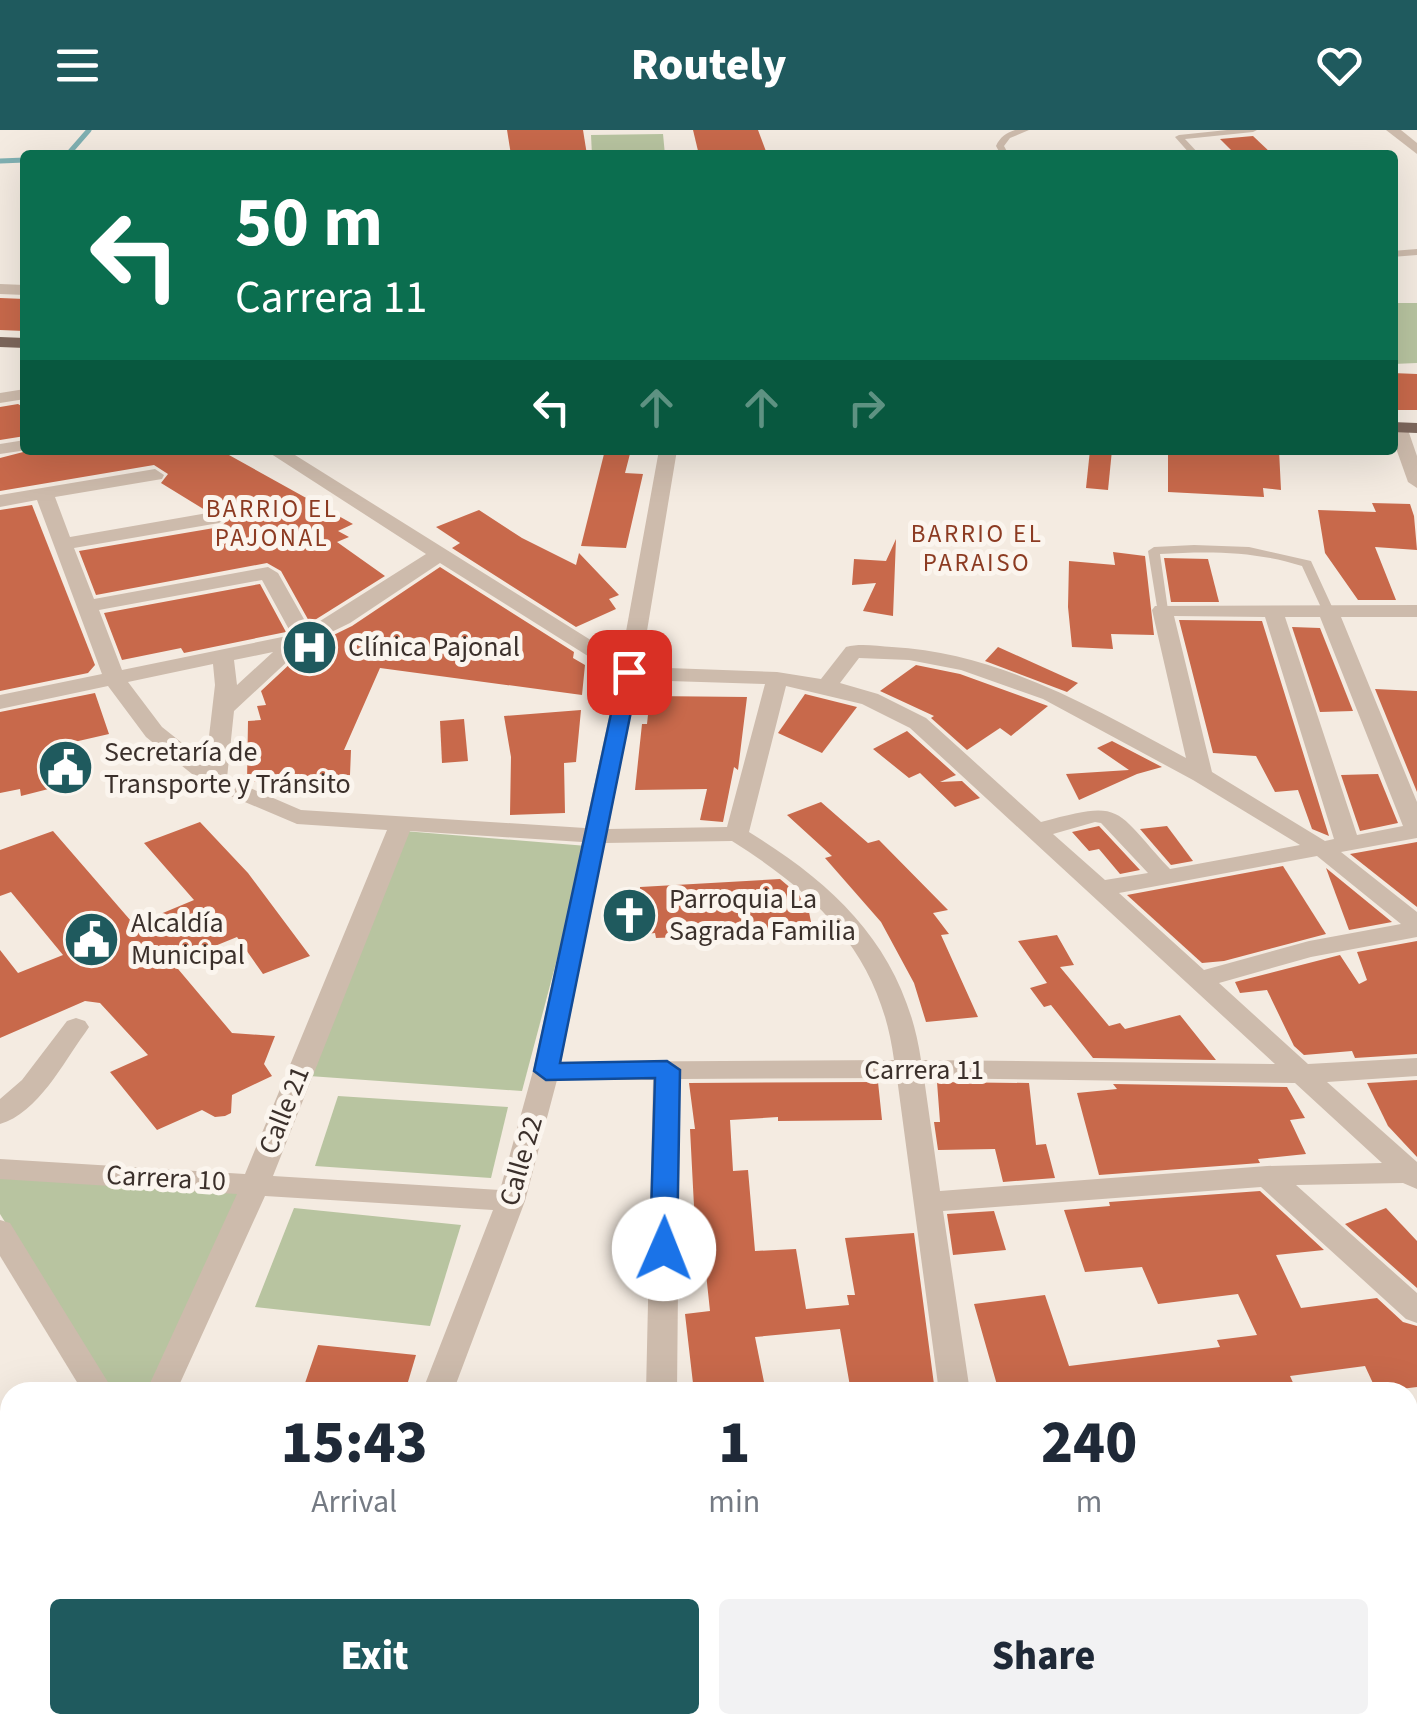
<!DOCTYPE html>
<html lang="en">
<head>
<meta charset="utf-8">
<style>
  body { margin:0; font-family:"Source Sans 3",sans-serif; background:#f2f2f3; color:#1f2937; height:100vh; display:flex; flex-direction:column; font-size:38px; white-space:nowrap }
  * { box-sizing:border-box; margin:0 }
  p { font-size:32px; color:#747a83 }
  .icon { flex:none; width:55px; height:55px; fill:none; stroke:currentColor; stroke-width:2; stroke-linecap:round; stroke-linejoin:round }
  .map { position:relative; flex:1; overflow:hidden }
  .side { position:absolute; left:0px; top:1252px; width:1418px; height:352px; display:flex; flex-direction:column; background:#fff; border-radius:30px 30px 0 0; box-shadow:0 10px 40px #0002 }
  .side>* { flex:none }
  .banner { position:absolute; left:20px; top:20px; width:1378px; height:305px; border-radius:10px; box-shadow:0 10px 40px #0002; background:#0b6e4f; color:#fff; overflow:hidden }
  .pin { position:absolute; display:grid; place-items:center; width:85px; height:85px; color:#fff; margin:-42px; border-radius:20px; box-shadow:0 5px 15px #0006 }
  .me { position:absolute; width:110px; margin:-55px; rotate:1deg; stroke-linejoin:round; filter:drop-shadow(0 0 8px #0008) }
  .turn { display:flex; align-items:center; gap:35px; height:210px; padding:0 50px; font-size:45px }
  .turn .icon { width:130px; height:130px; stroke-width:2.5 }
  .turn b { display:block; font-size:70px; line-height:85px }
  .lanes { display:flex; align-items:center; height:95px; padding:0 50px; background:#0003; justify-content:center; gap:50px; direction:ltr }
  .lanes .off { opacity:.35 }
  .eta { display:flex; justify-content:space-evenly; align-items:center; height:170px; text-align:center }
  .eta b { font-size:60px; font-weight:800; line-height:70px }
  .action { display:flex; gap:20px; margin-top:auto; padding:20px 50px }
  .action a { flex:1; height:115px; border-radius:10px; background:#1f5a5e; color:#fff; font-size:40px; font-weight:800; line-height:115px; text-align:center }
  .action a+a { background:#f2f2f3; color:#1f2937 }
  header { display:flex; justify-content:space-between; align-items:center; height:130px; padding:0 50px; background:#1f5a5e; color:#fff; font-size:45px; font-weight:800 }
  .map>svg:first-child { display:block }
  .green { fill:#b8c4a0 }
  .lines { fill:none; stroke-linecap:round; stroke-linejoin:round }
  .stream { stroke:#7fb0b2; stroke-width:5 }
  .building { fill:#c8694b }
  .lane { fill:#cdbbac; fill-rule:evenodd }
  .street { fill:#cdbbac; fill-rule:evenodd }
  .primary { fill:#7d675c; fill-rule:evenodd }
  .route { fill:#1a73e8; stroke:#114b97; stroke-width:2.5 }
  .labels { text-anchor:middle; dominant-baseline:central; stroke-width:10; stroke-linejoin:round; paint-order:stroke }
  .far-neighbourhood-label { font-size:25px; letter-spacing:2.5px; fill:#8c3b22; stroke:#fbf5ee }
  .poi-label { font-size:28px; fill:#3b302b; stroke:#fbf5ee; text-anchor:start }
  .street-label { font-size:28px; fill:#3b302b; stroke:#fbf5ee }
</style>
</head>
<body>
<header><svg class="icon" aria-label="menu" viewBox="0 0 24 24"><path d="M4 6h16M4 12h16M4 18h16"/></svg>Routely<svg class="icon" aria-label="heart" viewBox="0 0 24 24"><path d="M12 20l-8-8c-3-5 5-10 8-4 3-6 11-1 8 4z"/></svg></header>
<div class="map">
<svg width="1417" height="1603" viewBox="0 0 1417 1603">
  <rect width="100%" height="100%" fill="#f4ebe1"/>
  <g class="green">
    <polygon points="663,4 665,25 592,25 591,5"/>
    <polygon points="1392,173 1417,173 1417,233 1393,234"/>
    <polygon points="404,701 587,716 522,961 309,946"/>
    <polygon points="338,966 508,977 491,1048 315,1036"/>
    <polygon points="0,1046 244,1059 152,1262 112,1262 0,1084"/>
    <polygon points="294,1078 461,1095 430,1196 255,1177"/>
  </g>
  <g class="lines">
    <g class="stream">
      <polyline points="54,25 69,23 89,0"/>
      <polyline points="0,31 25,30"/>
    </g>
  </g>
  <g class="building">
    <polygon points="507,0 583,0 587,25 511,25"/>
    <polygon points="693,0 758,0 767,24 699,25"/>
    <polygon points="1253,6 1273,25 1236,25 1220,9"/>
    <polygon points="0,168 25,169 25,201 0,200"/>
    <polygon points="1392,243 1417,244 1417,280 1392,280"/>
    <polygon points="18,274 25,278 25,306 0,310 0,277"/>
    <polygon points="31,320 220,320 353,394 338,401 349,407 337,412 385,446 310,493 281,441 267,433 96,465 79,421 220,397 233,386 221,378 205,380 161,353 168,344 154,335 0,361 0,328"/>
    <polygon points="605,320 631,320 625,343 643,344 626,418 581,416"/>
    <polygon points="1090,320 1112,320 1108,360 1086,358"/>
    <polygon points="1168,320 1279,320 1281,360 1263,358 1264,367 1168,362"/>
    <polygon points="1372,373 1410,374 1414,386 1417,420 1375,417 1396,470 1358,470 1325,423 1318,380 1376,382"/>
    <polygon points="32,375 95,535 88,543 0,561 0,380"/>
    <polygon points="479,380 522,408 576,435 579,423 619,465 609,469 616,479 576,497 452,418 460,413 436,397"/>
    <polygon points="896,409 893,486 863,481 876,453 852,455 854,429 886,431"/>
    <polygon points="1113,422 1145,426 1154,505 1111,504 1113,519 1072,517 1068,477 1069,431 1115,435"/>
    <polygon points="1164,428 1208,429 1219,472 1171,472"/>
    <polygon points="440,437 574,522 573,528 585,535 582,565 380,538 344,620 351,620 350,645 247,652 248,591 261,590 257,576 266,575 261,561 307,518 352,496"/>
    <polygon points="260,454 286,502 184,523 181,518 122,530 104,483"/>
    <polygon points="1179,490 1262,491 1329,706 1312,699 1298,660 1275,662 1256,626 1213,623"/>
    <polygon points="1292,497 1320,498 1353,581 1320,582"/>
    <polygon points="998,517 1078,553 1067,562 985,531"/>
    <polygon points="916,535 960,544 1048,576 1011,606 1000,598 967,620 931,588 934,586 880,561"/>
    <polygon points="1375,559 1417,561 1417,662"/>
    <polygon points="95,563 109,604 61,615 72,653 21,666 20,659 0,663 0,582"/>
    <polygon points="805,564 857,577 822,623 778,603"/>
    <polygon points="650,566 747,567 738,640 734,637 723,692 700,690 707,659 635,660 642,594 647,594"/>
    <polygon points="581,580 576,632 564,633 565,683 510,685 511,627 504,586"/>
    <polygon points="464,589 468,631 442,633 440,591"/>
    <polygon points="907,601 956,645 940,652 962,651 980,668 955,677 920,643 909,648 873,619"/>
    <polygon points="1112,611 1162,637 1137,644 1079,670 1066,644 1129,640 1097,618"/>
    <polygon points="1378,644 1398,693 1360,701 1341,645"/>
    <polygon points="821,672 868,713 879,710 948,780 933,783 949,804 941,805 978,887 926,892 914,853 881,792 825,728 832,726 787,685"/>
    <polygon points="200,692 248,743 310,826 263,844 237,807 173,833 232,903 275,906 264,934 272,946 232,965 231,983 225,986 215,987 202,980 157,1000 110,942 148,925 100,873 85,871 0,908 0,820 18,843 63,825 11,762 0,766 0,720 53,701 131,791 146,790 194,770 144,713"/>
    <polygon points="1099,696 1140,740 1120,744 1099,719 1089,721 1072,702"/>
    <polygon points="1167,696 1193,731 1171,735 1140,699"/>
    <polygon points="1417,712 1417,777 1350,724"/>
    <polygon points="1283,736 1326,804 1224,831 1202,833 1127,765"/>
    <polygon points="1326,738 1392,792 1349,800"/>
    <polygon points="780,749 807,772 813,802 656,808 655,803 638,805 640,757"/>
    <polygon points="1057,805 1074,835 1060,837 1109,896 1120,893 1125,899 1180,885 1216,930 1093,928 1051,875 1044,877 1030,858 1047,853 1018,811"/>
    <polygon points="1417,811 1417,924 1355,928 1352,921 1304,925 1294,916 1267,860 1240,863 1235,852 1340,825 1359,854 1367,850 1357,822"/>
    <polygon points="1417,950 1417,1027 1388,996 1367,953"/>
    <polygon points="878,952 882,990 778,991 778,987 730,990 733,1041 748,1040 755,1121 796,1119 806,1179 849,1175 847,1165 855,1165 845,1108 914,1103 935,1262 851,1262 840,1199 755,1207 766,1262 694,1262 685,1184 710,1181 703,1115 696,1115 690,999 695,999 689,953"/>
    <polygon points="937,952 1029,953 1036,1015 1046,1014 1055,1048 1003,1052 995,1019 938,1020 934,992 940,992"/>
    <polygon points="1113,954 1287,957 1305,988 1290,990 1306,1024 1258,1029 1260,1033 1099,1045 1077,963 1117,959"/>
    <polygon points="1260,1061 1324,1120 1276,1125 1301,1178 1377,1168 1403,1192 1417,1196 1417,1257 1377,1262 1365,1236 1290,1246 1295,1257 1253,1262 999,1262 974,1174 1045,1165 1069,1236 1220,1217 1217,1210 1257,1205 1238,1164 1158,1174 1142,1137 1085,1142 1064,1080 1110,1076 1109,1072"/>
    <polygon points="1386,1078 1417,1111 1417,1158 1345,1094"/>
    <polygon points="994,1081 1006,1120 953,1125 947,1084"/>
    <polygon points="318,1215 416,1225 405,1262 304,1256"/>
  </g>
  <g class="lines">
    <g class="lane">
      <path d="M1015,0H1029L1010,8L1004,16L1009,25H1001L996,16C1000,7 1006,3 1015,0Z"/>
      <polygon points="1227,0 1257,0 1253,2 1185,9 1200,25 1191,25 1175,7 1179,5"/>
      <polygon points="1417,119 1417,125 1392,127 1392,121"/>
      <path d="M1194,415L1249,417L1311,431L1334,481L1328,485L1324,484L1302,436C1255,421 1209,421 1160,424L1168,480L1162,484L1158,483L1148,421L1154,417Z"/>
    </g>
    <g class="street">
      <polygon points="1386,0 1401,0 1417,13 1417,24"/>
      <polygon points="0,154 25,155 25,165 0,164"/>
      <polygon points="25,259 25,269 0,273 0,263"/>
      <polygon points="1392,293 1407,297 1417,326 1417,358 1408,352 1392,307"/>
      <polygon points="25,310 27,320 0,324 0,314"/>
      <path d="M265,320H287L621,529L659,320H677L641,537L777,542L821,549L846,517C860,513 877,516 892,517C1000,523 1093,578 1186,628L1152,480L1155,476L1417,475V487H1341L1417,672V708L1341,722L1417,782V807L1311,827L1219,853L1308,934L1417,928V946L1327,952L1417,1032V1059L1403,1053L1296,1055L1417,1163V1193L1406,1189L1261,1057L943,1081L970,1262H939L897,948L680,949L677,1262H646L653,950H557L525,1071L453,1262H422L493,1080L265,1066L176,1262H146L237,1064L0,1049V1029L245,1044L387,700L297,694L207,656L146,607L108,556L0,579V565L102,544L37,370L0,377V365L155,339L164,345L162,349L55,367L70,407L219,381L229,387L219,393L74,418L94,469L268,437L278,443L309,498L426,424ZM440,433L618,545L585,698L301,680L227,648L234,581L305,515L350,493ZM262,450L292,505L122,540L99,480ZM1174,486L1265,487L1334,709L1325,711L1212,642ZM1285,487H1320L1403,696L1357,705ZM273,522L237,555L234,530ZM859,528L909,530L961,540L1043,569L1193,650L1300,715L1170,739C1113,678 1125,669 1041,692L926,588L878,564L840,553ZM213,534L215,555L206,632L162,597L128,552ZM638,550L765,554L727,697L608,699ZM786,556L862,574L910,598L1275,934L921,930C905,822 839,757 749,702ZM1095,692L1101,693L1148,743L1105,750L1053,704ZM410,701L582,712L533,941L500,1060L273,1046ZM732,711C819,766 880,824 894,930L561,932L605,713ZM1317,726L1401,794L1309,811L1204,840L1119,763ZM924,948L1295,953L1382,1033L1267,1036L940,1061Z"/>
      <path d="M76,888L85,891L89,897L85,903C63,933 38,983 0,994V969L22,950L67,891Z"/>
      <polygon points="0,1090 10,1093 114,1262 83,1262 0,1126"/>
      <polygon points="0,1299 10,1300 10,1326 0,1325"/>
      <polygon points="1408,1468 1417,1469 1417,1499 1408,1498"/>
      <polygon points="1408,1536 1417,1539 1417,1578 1408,1575"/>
      <polygon points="10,1582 10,1595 38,1595 35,1603 0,1603"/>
      <polygon points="306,1595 342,1595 339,1603 303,1603"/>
      <polygon points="641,1595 677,1595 678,1603 642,1603"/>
      <polygon points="980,1595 1016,1595 1017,1603 981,1603"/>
    </g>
    <g class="primary">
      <polygon points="0,207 25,208 25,218 0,217"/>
      <polygon points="1392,292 1417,293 1417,303 1392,302"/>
    </g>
  </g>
  <polygon class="route" points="629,537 639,542 560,933 667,931 680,940 677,1119 673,1126 654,1126 650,1119 655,948 546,950 534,941 620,542"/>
  <defs>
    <symbol id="hospital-disc" viewBox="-11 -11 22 22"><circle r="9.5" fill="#1f5a5e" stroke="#fbf5ee"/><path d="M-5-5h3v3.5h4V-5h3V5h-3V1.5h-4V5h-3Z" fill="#fff"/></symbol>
    <symbol id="civic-disc" viewBox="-11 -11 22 22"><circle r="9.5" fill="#1f5a5e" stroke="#fbf5ee"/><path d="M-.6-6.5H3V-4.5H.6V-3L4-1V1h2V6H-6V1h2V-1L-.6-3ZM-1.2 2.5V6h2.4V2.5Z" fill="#fff"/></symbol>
    <symbol id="church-disc" viewBox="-11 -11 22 22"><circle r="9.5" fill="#1f5a5e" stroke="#fbf5ee"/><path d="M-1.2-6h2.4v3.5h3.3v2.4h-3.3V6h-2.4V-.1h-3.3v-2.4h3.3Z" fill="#fff"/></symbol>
  </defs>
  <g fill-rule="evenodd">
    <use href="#hospital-disc" x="278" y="486" width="63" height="63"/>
    <use href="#civic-disc" x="34" y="606" width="63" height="63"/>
    <use href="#church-disc" x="598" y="754" width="63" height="63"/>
    <use href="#civic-disc" x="60" y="778" width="63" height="63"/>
  </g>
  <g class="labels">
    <g class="far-neighbourhood-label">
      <text x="272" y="379">BARRIO EL<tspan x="272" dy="29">PAJONAL</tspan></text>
      <text x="977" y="404">BARRIO EL<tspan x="977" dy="29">PARAISO</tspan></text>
    </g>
    <g class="poi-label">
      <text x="348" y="517">Clínica Pajonal</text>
      <text x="104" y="622">Secretaría de<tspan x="104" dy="32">Transporte y Tránsito</tspan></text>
      <text x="669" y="769">Parroquia La<tspan x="669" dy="32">Sagrada Familia</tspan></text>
      <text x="131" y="793">Alcaldía<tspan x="131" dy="32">Municipal</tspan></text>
    </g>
    <g class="street-label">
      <text x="924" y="940">Carrera 11</text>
      <text transform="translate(284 980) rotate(-68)">Calle 21</text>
      <text transform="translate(521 1031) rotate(-74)">Calle 22</text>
      <text transform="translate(166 1048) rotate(3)">Carrera 10</text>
    </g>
  </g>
</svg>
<div class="pin" style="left:629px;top:542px;background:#d93025"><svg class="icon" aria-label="arrive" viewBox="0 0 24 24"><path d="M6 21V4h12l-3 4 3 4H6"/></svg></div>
<svg class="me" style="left:664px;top:1119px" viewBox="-20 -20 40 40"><circle r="19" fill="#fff"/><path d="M0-13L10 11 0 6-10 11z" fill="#1a73e8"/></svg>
<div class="banner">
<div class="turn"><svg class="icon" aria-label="left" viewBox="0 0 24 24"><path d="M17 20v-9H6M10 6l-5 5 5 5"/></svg><div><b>50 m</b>Carrera 11</div></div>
<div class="lanes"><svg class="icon" aria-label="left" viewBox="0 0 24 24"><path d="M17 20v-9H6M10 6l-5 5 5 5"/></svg><svg class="icon off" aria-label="ahead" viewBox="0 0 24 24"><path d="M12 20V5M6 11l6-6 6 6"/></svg><svg class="icon off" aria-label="ahead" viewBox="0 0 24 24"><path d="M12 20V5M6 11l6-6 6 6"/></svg><svg class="icon off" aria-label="right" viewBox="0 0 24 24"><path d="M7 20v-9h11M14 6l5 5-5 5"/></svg></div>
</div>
<section class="side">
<div class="eta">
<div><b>15:43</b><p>Arrival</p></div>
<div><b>1</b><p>min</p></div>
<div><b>240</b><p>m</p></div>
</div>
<div class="action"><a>Exit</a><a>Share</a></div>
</section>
</div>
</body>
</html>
